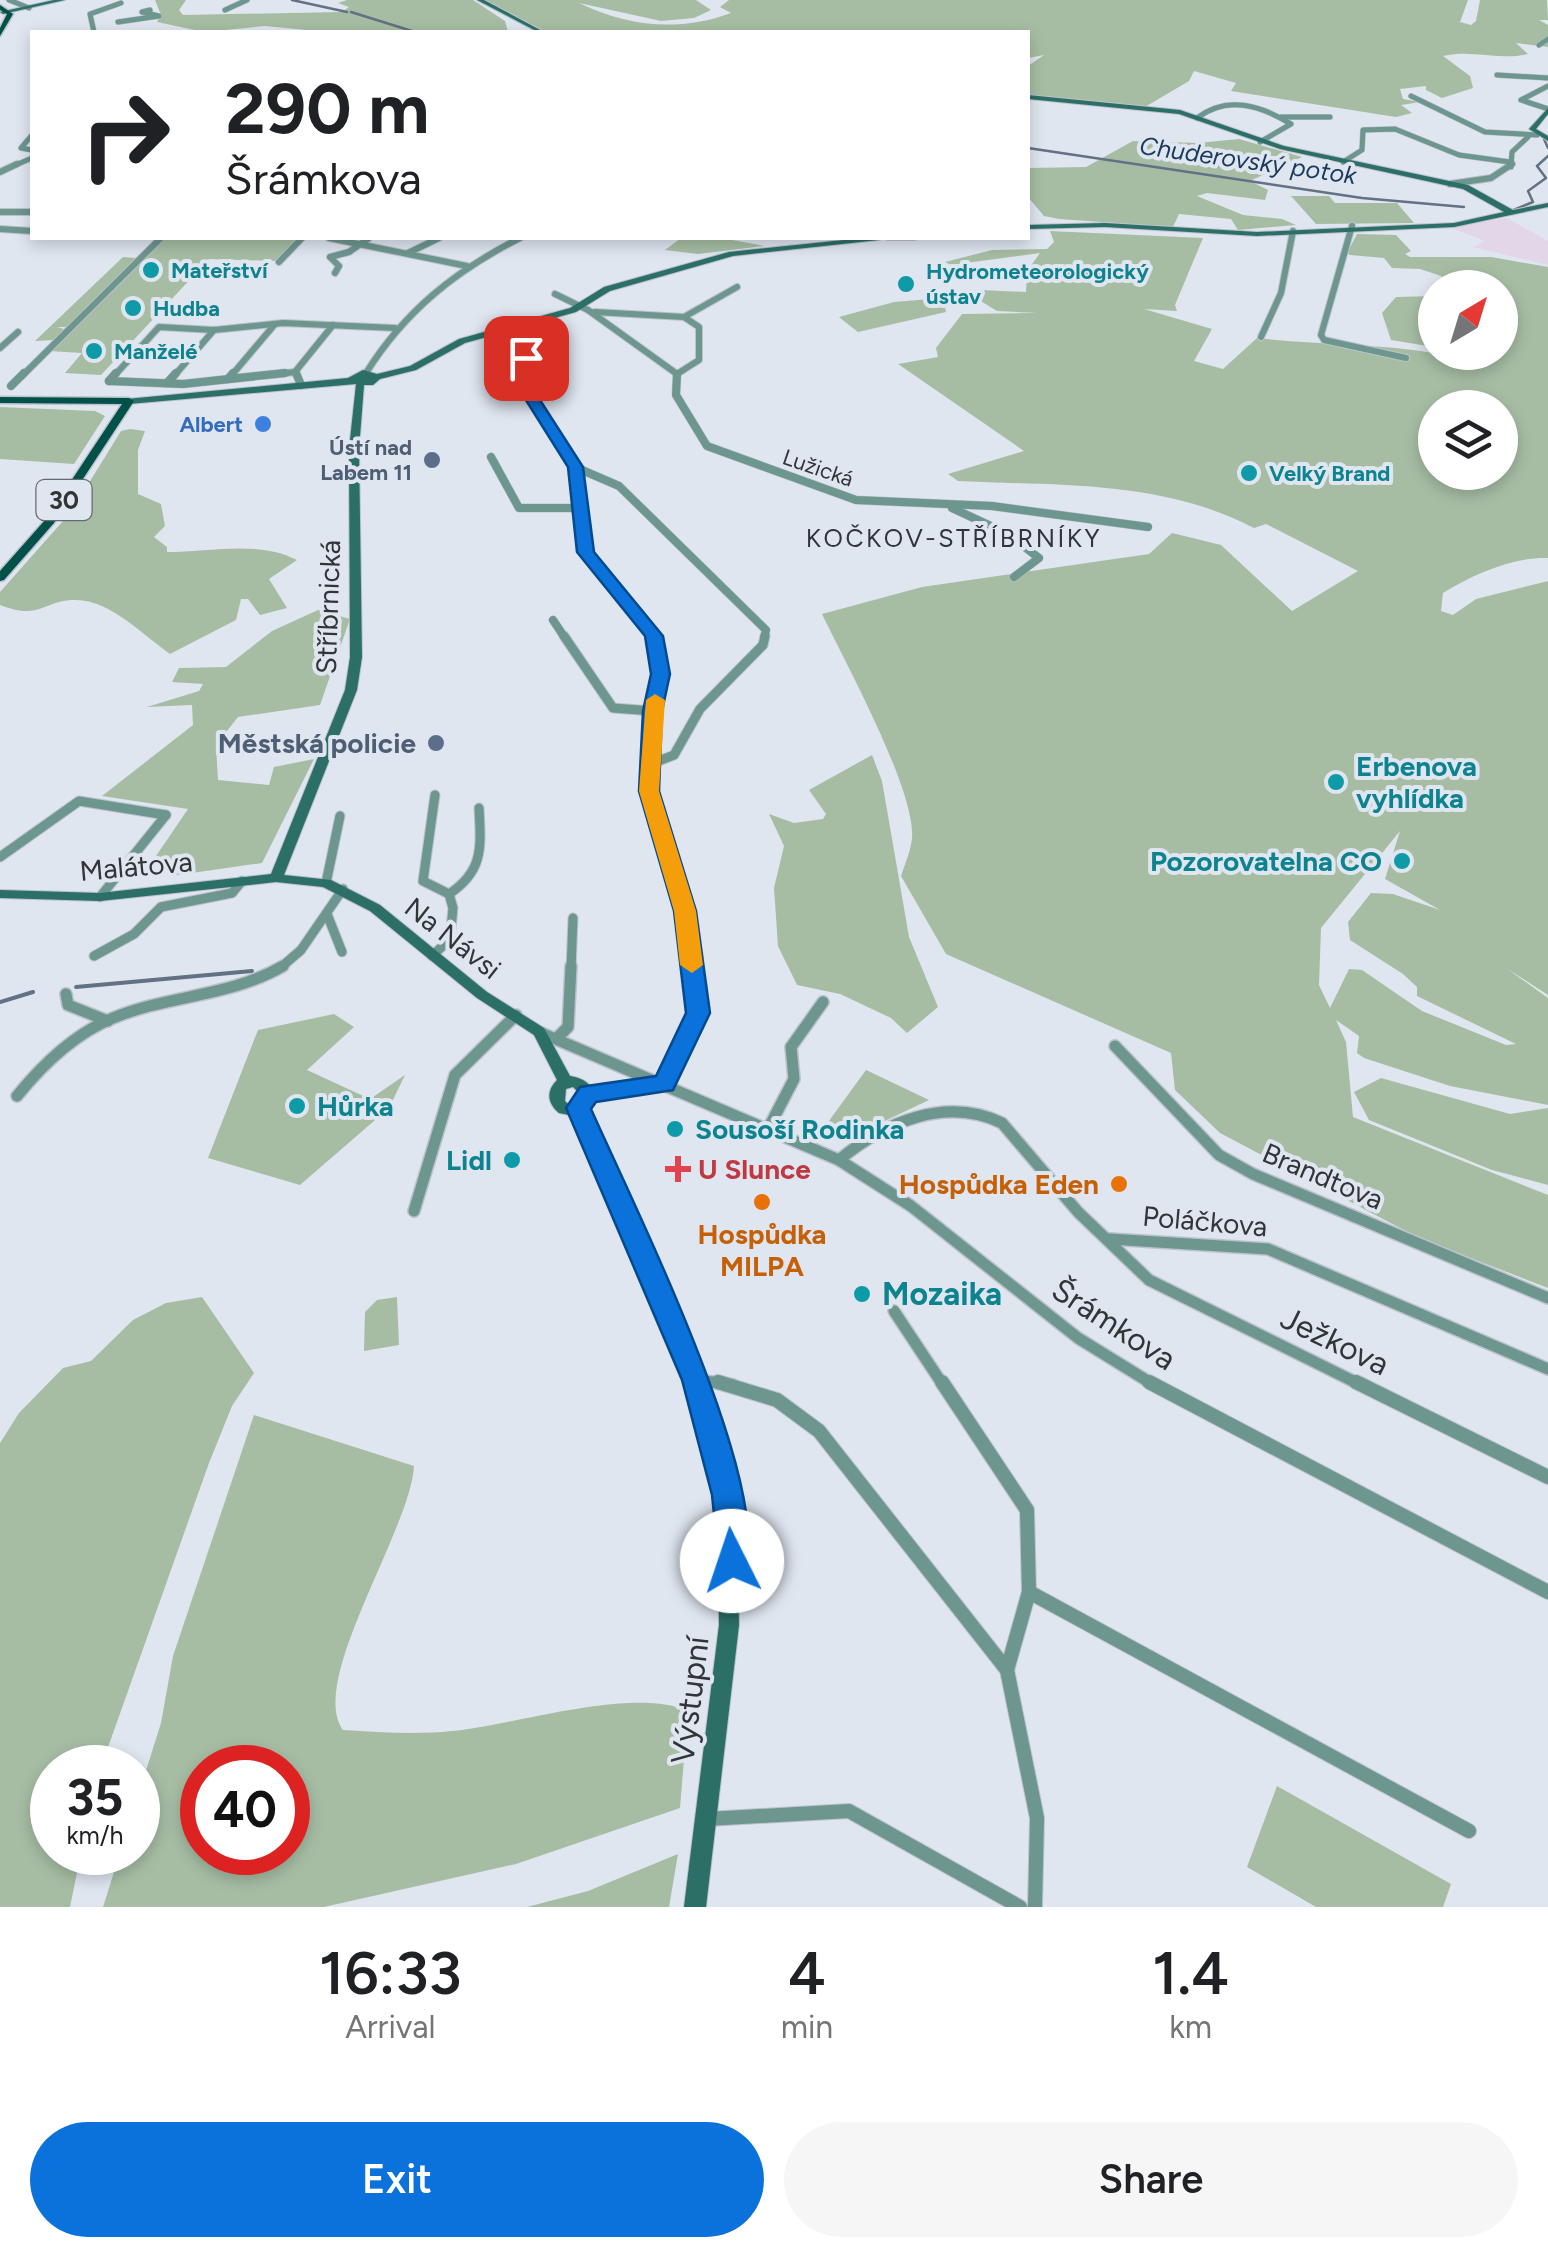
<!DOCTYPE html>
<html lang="en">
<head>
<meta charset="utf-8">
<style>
  body { margin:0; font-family:Figtree,sans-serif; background:#f6f6f6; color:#202124; height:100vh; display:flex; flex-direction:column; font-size:38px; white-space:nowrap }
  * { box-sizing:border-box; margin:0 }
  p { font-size:32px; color:#757577 }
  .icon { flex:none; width:55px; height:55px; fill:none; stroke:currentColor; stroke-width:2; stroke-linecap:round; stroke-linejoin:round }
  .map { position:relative; height:1907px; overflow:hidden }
  .panel { display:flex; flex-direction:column; background:#fff; flex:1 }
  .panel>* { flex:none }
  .top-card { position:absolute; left:30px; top:30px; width:1000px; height:210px; border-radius:0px; box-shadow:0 5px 15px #0003; background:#fff; color:#202124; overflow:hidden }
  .needle { width:65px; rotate:38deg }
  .fabs { position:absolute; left:1418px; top:270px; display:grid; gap:20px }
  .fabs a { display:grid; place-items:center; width:100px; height:100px; border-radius:50%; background:#fff; box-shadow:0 5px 15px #0003; font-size:50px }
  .speed { position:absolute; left:30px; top:1745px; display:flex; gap:20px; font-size:50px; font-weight:700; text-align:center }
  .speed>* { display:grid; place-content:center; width:130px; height:130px; border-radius:50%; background:#fff; box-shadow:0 5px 15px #0003; line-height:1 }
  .speed small { font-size:25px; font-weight:400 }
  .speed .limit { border:15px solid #d22; background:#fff; color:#111 }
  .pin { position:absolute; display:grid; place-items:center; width:85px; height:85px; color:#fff; margin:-42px; border-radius:20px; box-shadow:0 5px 15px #0006 }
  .me { position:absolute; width:110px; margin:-55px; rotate:356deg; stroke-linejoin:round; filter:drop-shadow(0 0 8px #0008) }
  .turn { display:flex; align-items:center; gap:35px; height:210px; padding:0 30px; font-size:45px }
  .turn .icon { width:130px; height:130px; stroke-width:2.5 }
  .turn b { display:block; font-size:70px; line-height:85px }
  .eta { display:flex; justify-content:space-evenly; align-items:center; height:170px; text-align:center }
  .eta b { font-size:60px; font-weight:600; line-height:70px }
  .button { display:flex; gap:20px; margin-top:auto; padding:20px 30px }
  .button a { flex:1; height:115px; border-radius:60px; background:#0a72da; color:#fff; font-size:40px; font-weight:600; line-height:115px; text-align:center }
  .button a+a { background:#f6f6f6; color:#202124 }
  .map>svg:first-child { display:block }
  .industrial { fill:#e4d6e9 }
  .green { fill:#a6bda4; fill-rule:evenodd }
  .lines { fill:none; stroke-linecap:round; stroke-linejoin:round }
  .stream-far1 { stroke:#627183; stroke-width:2.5 }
  .stream { stroke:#627183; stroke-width:4 }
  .street-far5-casing { stroke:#bcc2cb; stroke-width:6 }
  .street-far4-casing { stroke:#bcc2cb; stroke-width:8 }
  .street-far3-casing { stroke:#bcc2cb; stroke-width:9 }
  .street-far2-casing { stroke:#bcc2cb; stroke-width:11 }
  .street-far1-casing { stroke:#bcc2cb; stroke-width:14 }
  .street-casing { stroke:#bcc2cb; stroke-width:16 }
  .secondary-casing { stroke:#bcc2cb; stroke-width:2 }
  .primary-casing { stroke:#bcc2cb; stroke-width:3 }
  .street-far5 { stroke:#6d968f; stroke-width:5 }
  .street-far4 { stroke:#6d968f; stroke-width:6 }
  .street-far3 { stroke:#6d968f; stroke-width:8 }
  .street-far2 { stroke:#6d968f; stroke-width:9 }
  .street-far1 { stroke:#6d968f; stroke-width:11 }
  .street { stroke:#6d968f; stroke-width:14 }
  .secondary { fill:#2b6f66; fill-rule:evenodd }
  .primary { fill:#005149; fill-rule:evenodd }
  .route { fill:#0a72da; stroke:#064a8e; stroke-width:2.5 }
  .slow { fill:#f59e0b }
  .culture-dot { fill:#0f9aa8; stroke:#dfe6f0; stroke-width:4 }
  .shop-dot { fill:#3f7fe0; stroke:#dfe6f0; stroke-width:4 }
  .service-dot { fill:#5c6f8a; stroke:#dfe6f0; stroke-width:4 }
  .health-dot { fill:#e0444e; stroke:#dfe6f0; stroke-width:4 }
  .food-dot { fill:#e8710a; stroke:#dfe6f0; stroke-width:4 }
  .labels { text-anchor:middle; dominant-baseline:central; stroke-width:8; stroke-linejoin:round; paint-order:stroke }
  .far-culture-label { font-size:22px; font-weight:bold; fill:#0d838f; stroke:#dfe6f0; text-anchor:start }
  .far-shop-label { font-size:22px; font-weight:bold; fill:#366cbe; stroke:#dfe6f0; text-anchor:end }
  .far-service-label { font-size:22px; font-weight:bold; fill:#4e5e75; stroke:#dfe6f0; text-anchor:end }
  .far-street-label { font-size:22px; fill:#323438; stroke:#dfe6f0 }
  .far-water-label { font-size:25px; font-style:italic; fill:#193a5d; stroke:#dfe6f0 }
  .shield { fill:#dfe6f0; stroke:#66696f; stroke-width:2.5 }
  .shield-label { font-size:25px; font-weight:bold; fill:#323438 }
  .far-neighbourhood-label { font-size:25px; letter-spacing:2.5px; fill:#30353d; stroke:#dfe6f0 }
  .street-label { font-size:28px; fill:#323438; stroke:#dfe6f0 }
  .service-label { font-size:28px; font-weight:bold; fill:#4e5e75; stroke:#dfe6f0; text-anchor:end }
  .culture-label { font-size:28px; font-weight:bold; fill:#0d838f; stroke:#dfe6f0; text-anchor:start }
  .health-label { font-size:28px; font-weight:bold; fill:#be3a42; stroke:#dfe6f0; text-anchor:start }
  .food-label { font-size:28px; font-weight:bold; fill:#c56008; stroke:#dfe6f0; text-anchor:end }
  .near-culture-label { font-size:32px; font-weight:bold; fill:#0d838f; stroke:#dfe6f0; text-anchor:start }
  .near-street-label { font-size:32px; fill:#323438; stroke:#dfe6f0 }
</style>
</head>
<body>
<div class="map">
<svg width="1548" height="1907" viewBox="0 0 1548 1907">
  <rect width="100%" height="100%" fill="#dfe6f0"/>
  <polygon class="industrial" points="1507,218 1548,241 1548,265 1473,247 1485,241 1449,227"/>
  <g class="green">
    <polygon points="155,0 186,0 179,10 183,15 342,12 349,7 338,3 347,0 473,0 505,21 508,32 327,32 265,26 204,32 157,22 161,15"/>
    <path d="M485,0H696L711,10L694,18L661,21L579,3C629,27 679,32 731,13L720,7L729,0H1468L1460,22L1471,25L1476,21L1480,0H1547L1548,20H1539L1548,25V47L1516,43L1528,54C1499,61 1473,49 1443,56L1470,76L1473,88L1442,98L1426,90V86L1400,89L1403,99L1420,102L1401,105L1412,113L1396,117L1231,91L1236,83L1194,71L1189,81L1145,107L1028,96V66L1044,55L1028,58V32H546Z"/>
    <polygon points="1239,139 1302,157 1250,181 1268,190 1265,200 1207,193 1197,196 1243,215 1282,219 1296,225 1238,230 1231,219 1179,214 1173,227 1059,219 1044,216 1028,197 1028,168 1086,167 1133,141 1198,143"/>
    <polygon points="1291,196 1329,196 1335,203 1397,203 1414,223 1316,224"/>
    <path d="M1050,231L1203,238L1175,305L1177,311L1144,309L1212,329L1194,361L1223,369L1257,338C1317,345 1374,343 1434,353L1428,346L1391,340L1382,313L1396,297L1435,296V352H1500V288L1448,287L1441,276L1420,269L1392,268L1384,258L1350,255L1347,253L1357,234L1396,235L1411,251L1405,254L1410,257H1491L1548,267V558C1515,557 1477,572 1443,593L1441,611L1453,615L1476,599L1548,581V995L1506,968L1548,998V1105L1450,1086L1364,1058L1357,1053L1359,1036L1336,1020L1346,1042L1353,1117L1548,1195V1288L1419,1238L1220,1133L1175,1090L1171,1053L946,954L901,876C905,864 911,850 912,838C916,791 845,662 822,614L922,587L1149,554L1172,533L1221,545L1292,611L1358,571L1266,524L1254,528C1162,480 1059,486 958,481L948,474L1024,451L898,364L938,357L936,348L962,314L1038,313L997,311L971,295L980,290L1026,292L1027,271L1040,253L951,265L945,262L992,250L1047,249L1054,242ZM1435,408H1500V472H1435ZM1400,831L1385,879L1440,910L1393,894L1371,893L1348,922L1350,940L1403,974L1417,987V996L1516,1044L1506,1045L1422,1011L1362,970L1349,969L1330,1008L1319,985L1321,928Z"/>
    <polygon points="164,238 298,238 276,261 209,259 101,375 65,373 82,353 49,351"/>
    <polygon points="681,238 721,238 765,246 698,254 665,250"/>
    <polygon points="123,257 136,258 67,327 57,327 64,329 53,340 35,341"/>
    <polygon points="943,298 946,312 858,332 839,317 894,302"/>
    <polygon points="0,407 95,411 105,416 74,464 0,459"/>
    <path d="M130,429L145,431L138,450V494L161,504L165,526L154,537L167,547V552C209,552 259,540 297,560L269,579L287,608L260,615L248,599H241L236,620L170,654C143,635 109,599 75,600C43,600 41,621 0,605V592L71,512L121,431Z"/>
    <polygon points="318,610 350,619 320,705 238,717 216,745 218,780 269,785 274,767 314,759 262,863 171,876 156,856 188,809 102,796 193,725 192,705 147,707 199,691 203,684 172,682 179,668 226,667 272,631"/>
    <polygon points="872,755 882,781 909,937 938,1007 907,1033 891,1018 840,994 797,985 778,946 774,888 784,846 769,814 794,823 823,819 826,814 809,790"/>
    <polygon points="334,1014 354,1027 307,1070 370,1099 405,1075 389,1108 300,1185 208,1158 258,1030"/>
    <polygon points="866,1070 929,1100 853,1136 826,1125"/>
    <polygon points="1381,1078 1510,1114 1548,1108 1548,1185 1492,1170 1369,1120 1354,1092"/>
    <polygon points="202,1297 254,1373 232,1406 209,1463 101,1767 52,1768 52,1852 81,1853 70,1907 0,1907 0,1443 19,1413 63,1368 91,1361 133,1320 166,1303"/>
    <polygon points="397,1297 399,1345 364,1351 365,1312 377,1300"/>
    <path d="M254,1415L414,1466C411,1529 307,1682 343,1730C378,1732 416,1735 452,1731C515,1725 633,1686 688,1711L680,1808L516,1864L324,1907H103L120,1853L138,1852V1796L161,1723L173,1656ZM202,1768H288V1852H202Z"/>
    <polygon points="1277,1786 1451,1884 1443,1907 1316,1907 1247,1867"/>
    <polygon points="678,1854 669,1907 527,1907 588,1891"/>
  </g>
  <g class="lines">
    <g class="stream-far1">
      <polyline points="292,0 347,12"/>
      <polyline points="351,12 415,32"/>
      <polyline points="1548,137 1544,139 1548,148"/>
      <polyline points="1028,148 1362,198 1464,207"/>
      <polyline points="1511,211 1533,202 1528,191 1546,178 1537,166 1548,156"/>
    </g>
    <g class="stream">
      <polyline points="76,987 252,971"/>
      <polyline points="0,1002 33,992"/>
    </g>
    <defs>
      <g id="street-far5">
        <polyline points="9,0 29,8"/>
        <polyline points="225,10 247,0"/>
        <polyline points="118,22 159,16 142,12 150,10"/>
        <polyline points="94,32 90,14 121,3"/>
        <polyline points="1539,45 1548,39"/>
        <polyline points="1497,75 1548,78"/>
        <polyline points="1548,86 1521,100 1548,109"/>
        <polyline points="1411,96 1485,132 1537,135"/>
        <polyline points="1281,117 1330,117"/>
        <path d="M1197,118C1227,95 1260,105 1291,124L1260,142"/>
        <polyline points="32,135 21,148 32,150"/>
        <polyline points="1343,162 1362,150 1363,130 1395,129 1459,155 1510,162"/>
        <polyline points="11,167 32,158"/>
        <polyline points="1511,167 1512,152 1528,137"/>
      </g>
      <g id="street-far4">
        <polyline points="0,172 17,164"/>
        <polyline points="1450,184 1491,178 1512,164"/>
        <polyline points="0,212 32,212"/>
        <polyline points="1352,226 1321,335 1324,340 1406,358"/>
        <polyline points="0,229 32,231"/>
        <polyline points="329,238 467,266"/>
        <polyline points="408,253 439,238"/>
        <polyline points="279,262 302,238"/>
        <polyline points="335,273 339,266 330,257 349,252 369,238"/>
        <polyline points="555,294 588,310 677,374"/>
        <polyline points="595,312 684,317 699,327 699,360 677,374"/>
        <polyline points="684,317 737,287"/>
        <polyline points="488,334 526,359 528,376"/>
        <polyline points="1261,337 1281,293 1293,231"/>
        <polyline points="0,348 18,332"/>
        <polyline points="295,372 333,325"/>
        <path d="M366,373C405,311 455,271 520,238"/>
        <polyline points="22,376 161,238"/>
        <polyline points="114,376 159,327 214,330 283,323 395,328"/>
        <polyline points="174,376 214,330"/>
        <polyline points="231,376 275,324"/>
        <polyline points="261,376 295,372 297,376"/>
      </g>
      <g id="street-far3">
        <polyline points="296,373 301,385"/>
        <polyline points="528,373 531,397 575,467 586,552 654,638"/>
        <polyline points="677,374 676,395 707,446 856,500 992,506 1148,527"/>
        <polyline points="228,379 233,373"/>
        <polyline points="109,381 116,373"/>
        <polyline points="109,381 183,384 285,373"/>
        <polyline points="167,383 176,373"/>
        <polyline points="11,386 24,373"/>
        <polyline points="491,457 519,508 580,508"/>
        <polyline points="575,467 619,486 766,630 764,638"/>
        <polyline points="952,508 1008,534 1039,558 1014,577"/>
        <polyline points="553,620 565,638"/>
      </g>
      <g id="street-far2">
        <polyline points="564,636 613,708 653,711"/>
        <polyline points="654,636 660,674 653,711 649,791 685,911 692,969"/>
        <polyline points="651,764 674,755 700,709 763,645 765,636"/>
        <polyline points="0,857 79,801 166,815"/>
        <polyline points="326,883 340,816"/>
        <path d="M449,894C484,871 481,847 479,808"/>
        <polyline points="100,897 166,815"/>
        <polyline points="327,914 342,952"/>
        <polyline points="94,956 134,934 161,907 232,893 242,881"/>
        <polyline points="432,956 450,939 453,908 449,894 423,881 435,795"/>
        <polyline points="279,969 301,950 343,889"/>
        <polyline points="571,969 573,918"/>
      </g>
      <g id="street-far1">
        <polyline points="66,994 68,1005 108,1021"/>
        <polyline points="539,1032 839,1160 911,1206 1078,1338 1154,1385"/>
        <polyline points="558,1037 568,1027 571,966"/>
        <polyline points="1115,1046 1219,1155 1253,1174 1548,1298"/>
        <polyline points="664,1084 698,1013 692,966"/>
        <polyline points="589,1093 663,1084"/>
        <path d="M17,1096C43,1064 74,1034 113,1018C168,995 230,997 283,966"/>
        <polyline points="768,1129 794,1079 791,1047 823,1002"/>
        <path d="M839,1160C885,1122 946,1096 1002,1123L1078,1212L1149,1280L1361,1385"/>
        <polyline points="414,1211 455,1075 516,1015"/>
        <polyline points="1110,1239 1268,1249 1548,1369"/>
        <polyline points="894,1311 943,1385"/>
        <polyline points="697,1380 733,1385"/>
      </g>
      <g id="street">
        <polyline points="718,1382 777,1400 819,1431 1007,1670 1037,1818 1035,1907"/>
        <polyline points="942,1382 1027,1510 1029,1592"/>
        <polyline points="1149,1382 1548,1592"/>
        <polyline points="1356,1382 1548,1477"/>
        <polyline points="1007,1670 1029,1592 1469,1831"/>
        <polyline points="707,1819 849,1811 1020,1907"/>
      </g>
      <g id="secondary">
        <polygon points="54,0 65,0 3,14 0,12"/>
        <polygon points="477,0 484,0 544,32 538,32"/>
        <polygon points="1028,95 1180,110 1284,146 1468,185 1513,210 1548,203 1548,207 1454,227 1257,236 1105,227 1028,229 1028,225 1105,223 1257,232 1454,223 1504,212 1463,189 1280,149 1179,114 1028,99"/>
        <polygon points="1548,108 1548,114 1536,129 1548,136 1548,141 1529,129"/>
        <path d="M863,238H883L879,240L733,256L610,291L576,312L465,343L416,370L380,379L373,385H364L359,449L362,657L357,690L284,875L331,880L380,905L487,992L544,1028L570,1076C591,1079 599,1092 587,1111L688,1333L725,1438L736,1495L739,1625L706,1907H684L719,1625L718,1495L707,1438L670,1333L574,1116L559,1113C547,1103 546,1091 557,1080L534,1035L477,998L370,911L323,887L276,882L100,901L0,898V890L100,893L271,874L345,690L350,657L349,449L356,384L129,404L125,401L126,399L348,378L363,370L377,374L410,366L459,339L570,308L604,287L729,252ZM573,1087L577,1091L578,1097L575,1103L569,1105L565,1101L566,1089Z"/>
        <polygon points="884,238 919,238 915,240 887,240"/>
      </g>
      <g id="primary">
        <polygon points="0,5 13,14 0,36 0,28 7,14 0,10"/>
        <polygon points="0,397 129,398 134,401 54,523 4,580 0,581 0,571 46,519 122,404 0,403"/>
      </g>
    </defs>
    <use href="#street-far5" class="street-far5-casing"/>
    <use href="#street-far4" class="street-far4-casing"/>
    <use href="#street-far3" class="street-far3-casing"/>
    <use href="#street-far2" class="street-far2-casing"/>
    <use href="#street-far1" class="street-far1-casing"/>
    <use href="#street" class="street-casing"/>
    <use href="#secondary" class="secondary-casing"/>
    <use href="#primary" class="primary-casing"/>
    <use href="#street-far5" class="street-far5"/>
    <use href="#street-far4" class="street-far4"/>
    <use href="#street-far3" class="street-far3"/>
    <use href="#street-far2" class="street-far2"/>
    <use href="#street-far1" class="street-far1"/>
    <use href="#street" class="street"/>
    <use href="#secondary" class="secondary"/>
    <use href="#primary" class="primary"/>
  </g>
  <path class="route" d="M526,354L533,358L538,397L583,467L594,552L663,636L670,674L662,711L659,791L696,911L710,1013L673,1090L596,1102L591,1109C628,1193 778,1493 743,1571L732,1576L720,1571L712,1495L682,1380L566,1108L580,1087L656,1076L686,1013L674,911L639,791L643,711L651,674L645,636L577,552L568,467L524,397L519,358Z"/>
  <polygon class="slow" points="655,694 665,700 659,791 696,911 703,965 692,973 680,965 674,911 639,791 646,700"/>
  <g class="culture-dot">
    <circle cx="151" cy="270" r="10"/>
    <circle cx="906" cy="284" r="10"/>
    <circle cx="133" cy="308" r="10"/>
    <circle cx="94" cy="351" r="10"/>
    <circle cx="1249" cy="473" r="10"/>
    <circle cx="1336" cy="782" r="10"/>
    <circle cx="1402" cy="861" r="10"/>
    <circle cx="297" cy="1106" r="10"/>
    <circle cx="675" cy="1129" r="10"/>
    <circle cx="512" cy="1160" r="10"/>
    <circle cx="862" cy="1294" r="10"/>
  </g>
  <circle class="shop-dot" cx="263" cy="424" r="10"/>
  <g class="service-dot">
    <circle cx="432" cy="460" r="10"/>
    <circle cx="436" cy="743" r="10"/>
  </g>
  <path class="health-dot" d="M673 1154h10v10h10v10h-10v10h-10v-10h-10v-10h10z"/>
  <g class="food-dot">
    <circle cx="1119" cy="1184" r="10"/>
    <circle cx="762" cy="1202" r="10"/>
  </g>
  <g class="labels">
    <g class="far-culture-label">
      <text x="171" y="270">Mateřství</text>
      <text x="926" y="271">Hydrometeorologický<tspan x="926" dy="25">ústav</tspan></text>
      <text x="153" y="308">Hudba</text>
      <text x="114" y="351">Manželé</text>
      <text x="1269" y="473">Velký Brand</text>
    </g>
    <g class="far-shop-label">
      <text x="243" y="424">Albert</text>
    </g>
    <g class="far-service-label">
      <text x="412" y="447">Ústí nad<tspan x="412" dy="25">Labem 11</tspan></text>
    </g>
    <g class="far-street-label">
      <text transform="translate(818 468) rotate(19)">Lužická</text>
    </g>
    <g class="far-water-label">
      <text transform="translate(1248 160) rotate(8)">Chuderovský potok</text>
    </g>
    <rect class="shield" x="36.5" y="480" width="55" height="40" rx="8"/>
    <g class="shield-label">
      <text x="64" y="500">30</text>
    </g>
    <g class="far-neighbourhood-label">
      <text x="954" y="538">KOČKOV-STŘÍBRNÍKY</text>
    </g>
    <g class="street-label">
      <text transform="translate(328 607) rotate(-88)">Stříbrnická</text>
      <text transform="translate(136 866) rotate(-5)">Malátova</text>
      <text transform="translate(453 938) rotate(38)">Na Návsi</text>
      <text transform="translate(1323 1176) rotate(23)">Brandtova</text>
      <text transform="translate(1205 1221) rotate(5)">Poláčkova</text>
    </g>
    <g class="service-label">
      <text x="416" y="743">Městská policie</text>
    </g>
    <g class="culture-label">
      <text x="1356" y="766">Erbenova<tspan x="1356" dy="32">vyhlídka</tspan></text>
      <text x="1382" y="861" text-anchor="end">Pozorovatelna CO</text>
      <text x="317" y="1106">Hůrka</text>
      <text x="695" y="1129">Sousoší Rodinka</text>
      <text x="492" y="1160" text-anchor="end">Lidl</text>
    </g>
    <g class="health-label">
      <text x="698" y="1169">U Slunce</text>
    </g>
    <g class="food-label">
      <text x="1099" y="1184">Hospůdka Eden</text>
      <text x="762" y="1234" text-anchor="middle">Hospůdka<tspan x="762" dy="32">MILPA</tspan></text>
    </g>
    <g class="near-culture-label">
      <text x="882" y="1294">Mozaika</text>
    </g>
    <g class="near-street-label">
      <text transform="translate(1114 1324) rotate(33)">Šrámkova</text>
      <text transform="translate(1335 1341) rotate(26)">Ježkova</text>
      <text transform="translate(690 1700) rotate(-83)">Výstupní</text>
    </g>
  </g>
</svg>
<div class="fabs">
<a><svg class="needle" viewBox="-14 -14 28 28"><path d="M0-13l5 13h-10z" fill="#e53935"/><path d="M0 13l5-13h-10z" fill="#757577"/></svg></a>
<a><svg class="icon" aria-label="layers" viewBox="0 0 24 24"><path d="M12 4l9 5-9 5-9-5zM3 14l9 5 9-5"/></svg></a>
</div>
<div class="speed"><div>35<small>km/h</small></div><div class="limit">40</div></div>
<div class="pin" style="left:526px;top:358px;background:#d93025"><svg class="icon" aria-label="arrive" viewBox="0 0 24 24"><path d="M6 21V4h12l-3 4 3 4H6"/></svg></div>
<svg class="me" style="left:732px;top:1561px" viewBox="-20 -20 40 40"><circle r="19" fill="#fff"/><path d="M0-13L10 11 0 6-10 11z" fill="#0a72da"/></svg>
<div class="top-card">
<div class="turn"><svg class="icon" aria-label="right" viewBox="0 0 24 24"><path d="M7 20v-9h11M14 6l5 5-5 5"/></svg><div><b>290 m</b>Šrámkova</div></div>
</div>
</div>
<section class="panel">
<div class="eta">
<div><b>16:33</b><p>Arrival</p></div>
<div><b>4</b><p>min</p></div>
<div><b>1.4</b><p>km</p></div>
</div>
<div class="button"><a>Exit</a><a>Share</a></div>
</section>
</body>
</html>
